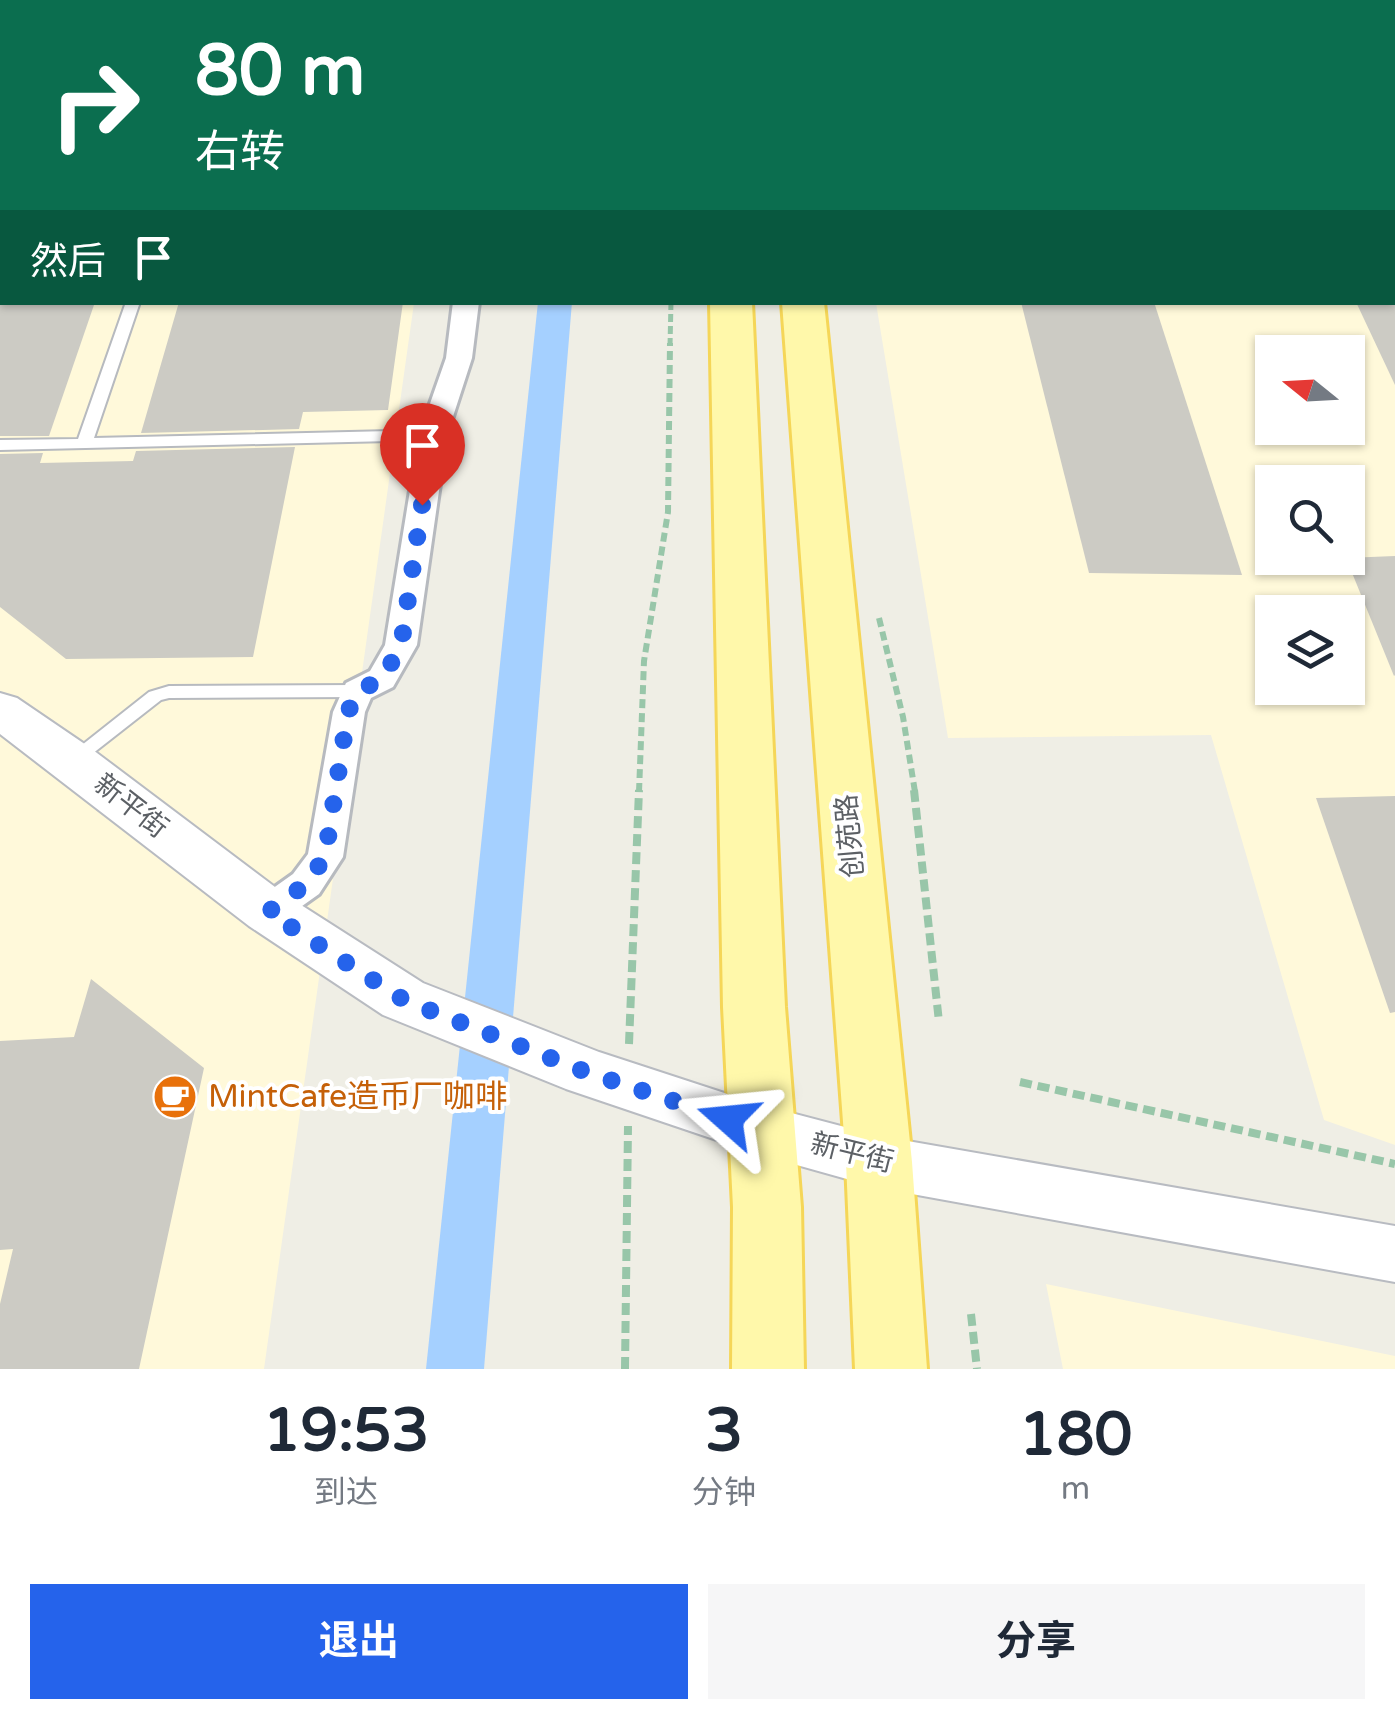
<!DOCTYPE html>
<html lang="zh">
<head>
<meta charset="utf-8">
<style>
  body { margin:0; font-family:"Varela Round","Noto Sans SC",sans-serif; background:#f6f6f7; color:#1f2937; height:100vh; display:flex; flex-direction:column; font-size:38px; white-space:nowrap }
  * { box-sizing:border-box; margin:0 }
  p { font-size:32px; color:#747a83 }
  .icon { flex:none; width:55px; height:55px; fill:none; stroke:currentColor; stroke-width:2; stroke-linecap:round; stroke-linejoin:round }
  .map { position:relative; height:1369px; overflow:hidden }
  .side { display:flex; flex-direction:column; background:#fff; flex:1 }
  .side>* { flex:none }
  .hud { position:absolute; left:0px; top:0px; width:1395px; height:305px; box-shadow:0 2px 8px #0004; background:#0b6e4f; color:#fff; overflow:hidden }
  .needle { width:65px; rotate:288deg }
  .tools { position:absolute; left:1255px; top:335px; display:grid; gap:20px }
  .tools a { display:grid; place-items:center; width:110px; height:110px; border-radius:0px; background:#fff; box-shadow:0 2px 8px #0004; font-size:50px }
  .pin { position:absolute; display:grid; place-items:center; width:85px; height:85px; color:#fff; margin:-102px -42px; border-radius:50% 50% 50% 0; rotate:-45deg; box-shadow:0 0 10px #0007 }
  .pin .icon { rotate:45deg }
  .me { position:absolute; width:110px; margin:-55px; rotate:288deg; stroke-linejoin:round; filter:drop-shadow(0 0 8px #0008) }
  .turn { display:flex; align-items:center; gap:35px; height:210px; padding:0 30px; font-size:45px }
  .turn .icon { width:130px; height:130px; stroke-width:2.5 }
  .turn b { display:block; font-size:70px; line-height:85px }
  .then { display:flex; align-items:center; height:95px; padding:0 30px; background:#0003; gap:20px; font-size:38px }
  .eta { display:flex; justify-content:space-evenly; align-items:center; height:170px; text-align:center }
  .eta b { font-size:60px; font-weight:700; line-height:70px }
  .button { display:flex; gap:20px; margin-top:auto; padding:20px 30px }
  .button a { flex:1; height:115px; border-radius:0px; background:#2563eb; color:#fff; font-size:40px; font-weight:700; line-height:115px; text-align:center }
  .button a+a { background:#f6f6f7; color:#1f2937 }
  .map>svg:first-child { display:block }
  .commercial { fill:#fff9da; fill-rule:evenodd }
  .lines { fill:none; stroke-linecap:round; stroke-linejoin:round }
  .canal { fill:#a5d0ff; fill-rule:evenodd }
  .building { fill:#cccbc4 }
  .lane-casing { stroke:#b7babf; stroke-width:4 }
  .street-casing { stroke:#b7babf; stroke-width:6 }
  .secondary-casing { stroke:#b8bbc1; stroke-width:4 }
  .primary-casing { stroke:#f5d658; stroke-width:6 }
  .path-far2 { stroke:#98c6a9; stroke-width:5; stroke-dasharray:8 4; stroke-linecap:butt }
  .path-far1 { stroke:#98c6a9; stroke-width:6; stroke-dasharray:9 5; stroke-linecap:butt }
  .path { stroke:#98c6a9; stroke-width:8; stroke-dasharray:12 6; stroke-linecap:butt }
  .lane { fill:#fff; fill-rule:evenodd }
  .street { fill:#fff; fill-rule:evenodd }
  .secondary { fill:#fff; fill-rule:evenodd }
  .primary { fill:#fff8aa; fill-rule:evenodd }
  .route { stroke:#2563eb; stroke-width:18; stroke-dasharray:0 32.4 }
  .labels { text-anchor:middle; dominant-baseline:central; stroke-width:8; stroke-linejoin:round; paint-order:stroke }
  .street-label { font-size:28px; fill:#5c6065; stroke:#fff }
  .near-food-label { font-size:32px; fill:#c56008; stroke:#fff; text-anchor:start }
</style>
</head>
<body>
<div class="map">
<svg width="1395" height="1369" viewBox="0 0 1395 1369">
  <rect width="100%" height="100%" fill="#efeee5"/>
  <g class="commercial">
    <polygon points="0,0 456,0 2,2 2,302 414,303 264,1369 0,1369"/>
    <path d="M827,0H1395V1145L1324,1120L1211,735L948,738L876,303L1392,302V2ZM1272,352H1348V428H1272ZM1272,482H1348V558H1272ZM1272,612H1348V688H1272Z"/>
    <polygon points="1046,1284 1395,1356 1395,1369 1063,1369"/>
  </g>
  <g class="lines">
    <g class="canal">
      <rect x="562" y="0" width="26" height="2"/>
      <polygon points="538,302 572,302 484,1369 426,1369"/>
    </g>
  </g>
  <g class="building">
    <polygon points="0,302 95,302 49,436 0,436"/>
    <polygon points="179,302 403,302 388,410 303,412 299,429 141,433"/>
    <polygon points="1021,302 1154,302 1242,575 1089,573"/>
    <polygon points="1356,302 1395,302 1395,385"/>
    <polygon points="295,447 253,657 66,659 0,607 0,454 43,453 40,463 133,461 136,451"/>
    <polygon points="1395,556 1395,675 1394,676 1346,558"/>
    <polygon points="1395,796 1395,1012 1390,1013 1316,798"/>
    <polygon points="91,979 204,1068 139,1369 0,1369 0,1304 13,1249 0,1250 0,1041 74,1037"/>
  </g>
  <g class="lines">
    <defs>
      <g id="lane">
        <polygon points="231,0 243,0 243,2 232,2"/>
        <polygon points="126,302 140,302 94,438 433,430 441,435 433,440 0,450 0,440 78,439"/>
        <polygon points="358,685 367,691 358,697 169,698 161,700 78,765 66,765 63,760 149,692 169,686"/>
      </g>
      <g id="street">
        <rect x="490" y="0" width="20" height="2"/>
        <polygon points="1381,0 1395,0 1395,12 1392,2"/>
        <polygon points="453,302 479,302 472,358 447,435 417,645 393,687 371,698 365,712 343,857 319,894 281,921 268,925 255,921 250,911 255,901 293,874 308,854 333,712 346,683 370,671 385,645 419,435 446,358"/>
      </g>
      <polygon id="secondary" points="0,693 17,698 89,747 287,896 423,983 599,1052 761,1105 879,1136 1395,1226 1395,1282 879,1188 761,1155 566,1089 383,1015 249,926 0,734"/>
      <g id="primary">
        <polygon points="704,0 738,0 738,2 705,2"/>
        <polygon points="760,0 794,0 794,2 761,2"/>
        <polygon points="710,302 752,302 785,1007 801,1207 804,1369 732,1369 733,1207 723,1007"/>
        <polygon points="782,302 824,302 912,1162 927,1369 855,1369 846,1162"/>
      </g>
    </defs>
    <use href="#lane" class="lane-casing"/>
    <use href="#street" class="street-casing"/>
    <use href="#secondary" class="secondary-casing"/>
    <use href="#primary" class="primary-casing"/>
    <polyline class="path-far2" points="670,346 671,302"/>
    <g class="path-far1">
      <polyline points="879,618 903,717 915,792"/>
      <polyline points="639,792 644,661 668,512 670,343"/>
    </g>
    <g class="path">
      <polyline points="914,790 939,1022"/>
      <polyline points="629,1044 639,790"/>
      <polyline points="1020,1082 1395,1164"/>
      <polyline points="971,1314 977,1369"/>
      <polyline points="625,1369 628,1126"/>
    </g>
    <use href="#lane" class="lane"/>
    <use href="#street" class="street"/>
    <use href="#secondary" class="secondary"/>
    <use href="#primary" class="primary"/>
  </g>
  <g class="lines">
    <polyline class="route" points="422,505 401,646 382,679 358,691 348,712 325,857 306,884 268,912 404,1000 586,1072 728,1119"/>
  </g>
  <defs>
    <symbol id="cafe-disc" viewBox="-11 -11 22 22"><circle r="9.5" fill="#e8710a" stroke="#fff"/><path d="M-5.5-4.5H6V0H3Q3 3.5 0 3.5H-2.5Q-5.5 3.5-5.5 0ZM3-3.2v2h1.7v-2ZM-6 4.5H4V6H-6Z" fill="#fff"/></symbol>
  </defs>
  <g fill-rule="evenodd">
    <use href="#cafe-disc" x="150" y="1072" width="50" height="50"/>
  </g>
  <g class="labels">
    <g class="street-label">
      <text transform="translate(131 806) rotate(38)">新平街</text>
      <text transform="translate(850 836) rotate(-95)">创苑路</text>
      <text transform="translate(852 1153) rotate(14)">新平街</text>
    </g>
    <g class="near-food-label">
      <text x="208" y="1097">MintCafe造币厂咖啡</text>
    </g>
  </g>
</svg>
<div class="tools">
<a><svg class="needle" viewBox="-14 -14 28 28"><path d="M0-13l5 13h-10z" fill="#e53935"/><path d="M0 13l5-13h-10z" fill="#747a83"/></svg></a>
<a><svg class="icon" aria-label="search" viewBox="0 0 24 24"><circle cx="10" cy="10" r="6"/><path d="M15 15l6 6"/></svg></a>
<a><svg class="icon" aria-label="layers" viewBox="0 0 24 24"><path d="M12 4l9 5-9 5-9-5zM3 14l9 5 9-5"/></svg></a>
</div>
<div class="pin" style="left:422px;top:505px;background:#d93025"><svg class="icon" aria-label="arrive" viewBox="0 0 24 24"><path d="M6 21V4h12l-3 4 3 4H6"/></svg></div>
<svg class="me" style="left:728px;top:1119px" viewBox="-20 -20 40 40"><path d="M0-17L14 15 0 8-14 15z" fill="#2563eb" stroke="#fff" stroke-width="4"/></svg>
<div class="hud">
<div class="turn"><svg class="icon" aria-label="right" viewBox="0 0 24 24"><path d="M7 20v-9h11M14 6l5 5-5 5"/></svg><div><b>80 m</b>右转</div></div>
<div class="then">然后<svg class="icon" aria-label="arrive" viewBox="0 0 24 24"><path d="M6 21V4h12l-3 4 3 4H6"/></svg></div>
</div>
</div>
<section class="side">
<div class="eta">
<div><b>19:53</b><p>到达</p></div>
<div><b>3</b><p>分钟</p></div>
<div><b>180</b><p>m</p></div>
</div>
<div class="button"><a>退出</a><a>分享</a></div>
</section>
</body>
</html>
